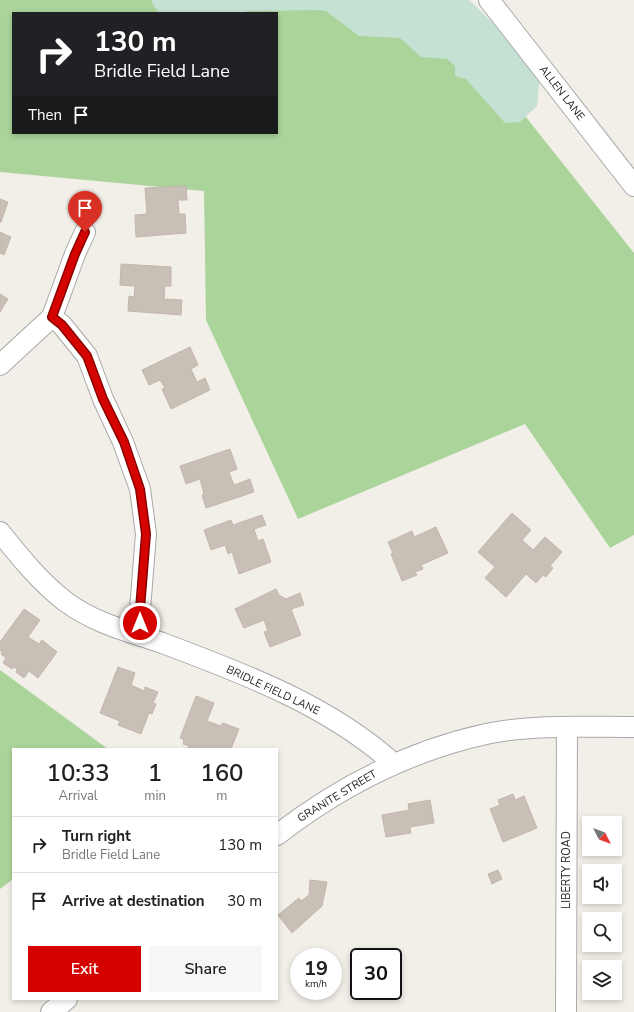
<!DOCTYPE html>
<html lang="en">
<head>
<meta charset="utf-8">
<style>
  body { margin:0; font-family:"Nunito Sans",sans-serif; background:#f6f6f6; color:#202124; height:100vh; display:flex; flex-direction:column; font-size:15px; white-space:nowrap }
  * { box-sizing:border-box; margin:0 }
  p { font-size:13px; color:#757577 }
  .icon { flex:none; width:22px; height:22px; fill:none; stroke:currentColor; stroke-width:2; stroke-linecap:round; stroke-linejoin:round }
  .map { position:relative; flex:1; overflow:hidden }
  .drawer { position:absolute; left:12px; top:748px; width:266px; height:252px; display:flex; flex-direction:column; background:#fff; border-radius:0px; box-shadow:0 2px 6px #0003 }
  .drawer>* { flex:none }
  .hud { position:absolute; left:12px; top:12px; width:266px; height:122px; border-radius:0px; box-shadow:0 2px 6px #0003; background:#202124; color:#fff; overflow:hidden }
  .needle { width:26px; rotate:132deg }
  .buttons { position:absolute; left:582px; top:816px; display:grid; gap:8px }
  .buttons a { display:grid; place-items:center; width:40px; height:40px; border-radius:0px; background:#fff; box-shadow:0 2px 6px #0003; font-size:20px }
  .speed { position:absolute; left:290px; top:948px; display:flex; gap:8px; font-size:20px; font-weight:700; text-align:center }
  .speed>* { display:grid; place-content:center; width:52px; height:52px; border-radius:50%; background:#fff; box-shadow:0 2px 6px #0003; line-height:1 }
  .speed small { font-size:10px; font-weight:400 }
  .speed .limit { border:2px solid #111; border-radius:6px; background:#fff; color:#111 }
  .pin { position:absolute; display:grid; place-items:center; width:34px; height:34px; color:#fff; margin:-41px -17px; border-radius:50% 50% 50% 0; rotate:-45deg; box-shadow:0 0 4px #0007 }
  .pin .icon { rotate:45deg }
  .me { position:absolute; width:44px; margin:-22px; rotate:0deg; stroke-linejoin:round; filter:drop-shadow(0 0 3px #0008) }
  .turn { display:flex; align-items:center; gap:14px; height:84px; padding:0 16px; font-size:18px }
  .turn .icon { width:52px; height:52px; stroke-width:2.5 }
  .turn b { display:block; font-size:28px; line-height:34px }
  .then { display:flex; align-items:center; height:38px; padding:0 16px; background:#0003; gap:8px; font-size:15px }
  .eta { display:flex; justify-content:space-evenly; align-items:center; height:68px; text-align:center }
  .eta b { font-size:24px; font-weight:600; line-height:28px }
  .cta { display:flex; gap:8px; margin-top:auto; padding:8px 16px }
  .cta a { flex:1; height:46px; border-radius:0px; background:#d40300; color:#fff; font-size:16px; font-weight:600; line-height:46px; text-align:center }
  .cta a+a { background:#f6f6f6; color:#202124 }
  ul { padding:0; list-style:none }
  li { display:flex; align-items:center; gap:12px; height:56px; padding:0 16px; border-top:1px solid #e0e0e0 }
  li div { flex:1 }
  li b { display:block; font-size:15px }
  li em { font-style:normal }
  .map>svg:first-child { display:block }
  .forest { fill:#abd49b; fill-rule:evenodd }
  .wetland { fill:#c4e1d4 }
  .building { fill:#c8bfb7; stroke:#c5b6a9 }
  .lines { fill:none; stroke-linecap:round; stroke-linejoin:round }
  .minor-casing { stroke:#a9a9a9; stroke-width:22 }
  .minor { stroke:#fff; stroke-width:20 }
  .route-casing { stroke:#8a0200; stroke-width:10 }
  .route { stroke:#d40300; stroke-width:7 }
  .labels { text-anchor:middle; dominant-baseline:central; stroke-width:4; stroke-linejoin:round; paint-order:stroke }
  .street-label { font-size:11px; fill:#222; stroke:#fff }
</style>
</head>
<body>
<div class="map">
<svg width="634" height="1012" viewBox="0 0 634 1012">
  <rect width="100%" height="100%" fill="#f2efe8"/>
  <g class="forest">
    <path d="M0,0H433L634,253V535L610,548L525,424L298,519L206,320L204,191L0,172ZM13,13H277V133H13Z"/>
    <polygon points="0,670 108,749 13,749 13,879 0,889"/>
  </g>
  <polygon class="wetland" points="152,0 469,0 535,63 540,75 537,106 520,122 505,123 466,79 455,76 455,66 447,59 421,57 400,38 359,36 326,11 316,10 247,11 243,13 159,13 152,3"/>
  <g class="building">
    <polygon points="186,186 187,200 178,200 179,214 185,214 186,233 136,237 135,215 147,214 145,188"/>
    <polygon points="0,199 8,202 1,222 0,222"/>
    <polygon points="0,232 11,237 4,255 0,253"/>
    <polygon points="121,264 171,267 171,286 165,286 164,299 182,300 181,315 128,311 129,296 134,297 135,286 120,285"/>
    <polygon points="0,294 8,299 0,312"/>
    <polygon points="190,347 198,365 191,369 197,382 205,378 210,390 171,409 162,389 165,388 160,380 149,385 142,370"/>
    <polygon points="230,449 237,469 229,472 234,485 250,479 254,492 206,508 202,495 204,494 200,479 186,484 180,466"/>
    <polygon points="512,513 531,530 522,540 533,550 545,537 562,552 550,566 553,568 546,577 543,575 536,583 526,574 506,597 485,578 495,567 478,552"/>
    <polygon points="262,515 266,525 254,529 258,541 263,539 271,562 239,574 232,552 228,554 225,545 211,550 204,530 231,520 233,525"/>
    <polygon points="436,527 448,553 421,565 423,569 415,572 417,575 402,581 391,554 393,553 388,542 412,531 414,537"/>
    <polygon points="276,589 279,595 286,599 300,593 304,605 291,609 301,635 270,647 264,632 268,631 264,620 244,628 235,609"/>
    <polygon points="24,609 40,620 28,637 39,644 42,640 57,652 38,678 29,671 24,678 16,672 17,669 14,667 12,669 3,663 6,658 1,654 2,652 0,650 0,642"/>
    <polygon points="118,667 135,673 131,685 144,691 145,687 158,692 153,703 156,704 152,714 149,713 141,734 118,725 120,721 100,713"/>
    <polygon points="196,696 214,703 207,721 221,726 223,723 239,729 231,749 188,749 189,746 183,744 184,740 180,738"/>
    <polygon points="513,794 515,800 524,796 537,828 503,842 490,809 500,805 498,800"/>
    <polygon points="430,800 434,823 410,827 411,833 386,837 382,815 409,810 408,804"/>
    <polygon points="498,870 502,879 492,884 488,874"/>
    <polygon points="310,880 327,882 322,906 292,933 278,915 299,898 301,901 309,895"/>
  </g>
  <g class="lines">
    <defs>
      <g id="minor">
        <polyline points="489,0 634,186"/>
        <polyline points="52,317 75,254 85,232"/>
        <polyline points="0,365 52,317 62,325 87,356 103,399 123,442 140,489 146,534 140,609 141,636"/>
        <path d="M0,532C20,557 40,582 66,602C96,624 131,632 165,644C245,674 330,706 394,764"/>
        <path d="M277,835C339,787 409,751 486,734C533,724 586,727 634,727"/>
        <polyline points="51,1012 67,999"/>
        <polyline points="566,1012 567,727"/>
      </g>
    </defs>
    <use href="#minor" class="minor-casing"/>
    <use href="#minor" class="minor"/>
  </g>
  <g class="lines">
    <defs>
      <polyline id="route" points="85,232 75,254 52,317 62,325 87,356 103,399 124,442 140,489 146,534 140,609 140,623"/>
    </defs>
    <use href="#route" class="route-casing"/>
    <use href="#route" class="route"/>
  </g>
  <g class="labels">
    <g class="street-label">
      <text transform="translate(562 93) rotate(52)">ALLEN LANE</text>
      <text transform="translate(273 690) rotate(25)">BRIDLE FIELD LANE</text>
      <text transform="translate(337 796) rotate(-31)">GRANITE STREET</text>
      <text transform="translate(566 870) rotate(-90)">LIBERTY ROAD</text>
    </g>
  </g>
</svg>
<div class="buttons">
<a><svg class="needle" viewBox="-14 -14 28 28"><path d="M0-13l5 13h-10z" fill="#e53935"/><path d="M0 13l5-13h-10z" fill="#757577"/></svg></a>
<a><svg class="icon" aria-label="sound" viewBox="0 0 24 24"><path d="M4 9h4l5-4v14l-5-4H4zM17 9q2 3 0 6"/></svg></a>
<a><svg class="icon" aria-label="search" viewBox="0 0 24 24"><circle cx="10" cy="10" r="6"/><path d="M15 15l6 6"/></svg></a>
<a><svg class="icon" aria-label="layers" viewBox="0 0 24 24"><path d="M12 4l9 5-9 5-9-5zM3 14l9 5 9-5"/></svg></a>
</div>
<div class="speed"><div>19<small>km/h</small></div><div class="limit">30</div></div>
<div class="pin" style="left:85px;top:232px;background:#d93025"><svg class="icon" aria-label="arrive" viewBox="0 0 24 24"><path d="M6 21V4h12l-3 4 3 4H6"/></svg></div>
<svg class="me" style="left:140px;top:623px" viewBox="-20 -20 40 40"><circle r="17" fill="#d40300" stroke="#fff" stroke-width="3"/><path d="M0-11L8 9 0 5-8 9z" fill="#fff"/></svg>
<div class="hud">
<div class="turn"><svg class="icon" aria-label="right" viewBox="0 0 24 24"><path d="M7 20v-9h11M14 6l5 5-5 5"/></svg><div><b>130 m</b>Bridle Field Lane</div></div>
<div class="then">Then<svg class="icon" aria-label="arrive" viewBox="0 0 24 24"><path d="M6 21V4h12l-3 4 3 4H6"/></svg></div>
</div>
<section class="drawer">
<div class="eta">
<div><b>10:33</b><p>Arrival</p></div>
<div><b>1</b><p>min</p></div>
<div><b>160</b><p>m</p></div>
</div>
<ul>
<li><svg class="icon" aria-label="right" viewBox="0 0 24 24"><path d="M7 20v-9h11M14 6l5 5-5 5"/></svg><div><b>Turn right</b><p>Bridle Field Lane</p></div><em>130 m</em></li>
<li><svg class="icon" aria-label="arrive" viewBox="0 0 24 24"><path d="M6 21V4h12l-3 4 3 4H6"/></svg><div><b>Arrive at destination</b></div><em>30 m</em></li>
</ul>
<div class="cta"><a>Exit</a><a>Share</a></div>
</section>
</div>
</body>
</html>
